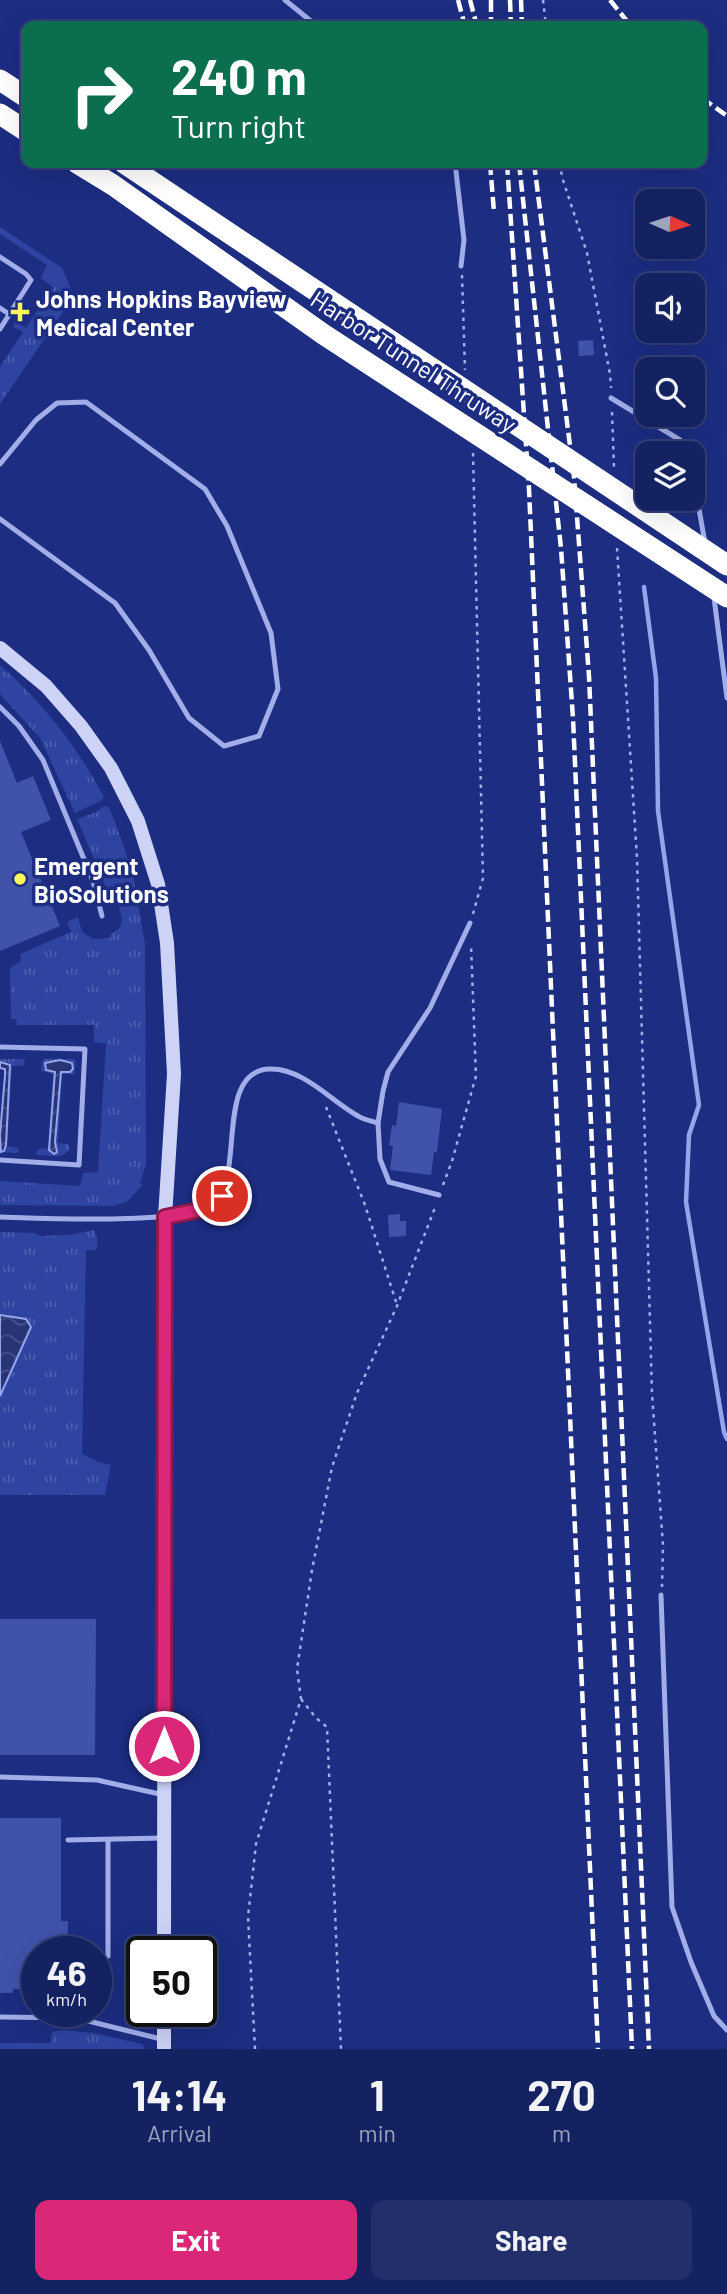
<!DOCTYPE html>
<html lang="en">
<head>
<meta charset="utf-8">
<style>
  body { margin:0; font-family:Barlow,sans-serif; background:#222f6b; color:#f1f3f6; height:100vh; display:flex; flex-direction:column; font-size:26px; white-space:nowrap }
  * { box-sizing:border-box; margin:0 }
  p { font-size:23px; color:#9da4be }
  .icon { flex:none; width:38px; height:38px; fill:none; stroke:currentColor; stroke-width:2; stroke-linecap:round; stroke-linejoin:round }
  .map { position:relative; height:2049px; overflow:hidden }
  .details { display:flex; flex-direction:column; background:#152262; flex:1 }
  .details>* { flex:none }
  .guide { position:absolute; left:21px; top:21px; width:686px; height:147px; border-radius:14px; box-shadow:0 7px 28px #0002,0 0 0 2px #343f77; background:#0b6e4f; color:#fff; overflow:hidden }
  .needle { width:46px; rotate:93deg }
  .buttons { position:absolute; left:635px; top:189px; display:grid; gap:14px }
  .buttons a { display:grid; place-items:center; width:70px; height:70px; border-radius:14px; background:#152262; box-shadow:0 7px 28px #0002,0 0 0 2px #343f77; font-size:35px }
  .speed { position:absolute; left:21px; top:1936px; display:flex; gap:14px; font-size:35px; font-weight:700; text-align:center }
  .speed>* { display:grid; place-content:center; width:91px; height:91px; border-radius:50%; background:#152262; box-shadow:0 7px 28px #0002,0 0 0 2px #343f77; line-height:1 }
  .speed small { font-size:18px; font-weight:400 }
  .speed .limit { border:4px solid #111; border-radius:10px; background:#fff; color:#111 }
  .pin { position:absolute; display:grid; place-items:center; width:60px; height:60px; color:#fff; margin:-30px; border:4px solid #fff; border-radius:50%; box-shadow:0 2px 7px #0007 }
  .me { position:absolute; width:77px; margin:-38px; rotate:0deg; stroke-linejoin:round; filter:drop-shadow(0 0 5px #0008) }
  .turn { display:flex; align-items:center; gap:24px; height:147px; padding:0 35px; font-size:32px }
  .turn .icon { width:91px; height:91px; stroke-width:2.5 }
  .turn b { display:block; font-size:49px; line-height:60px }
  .eta { display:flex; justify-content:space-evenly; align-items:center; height:119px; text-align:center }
  .eta b { font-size:42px; font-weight:700; line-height:49px }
  .button { display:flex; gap:14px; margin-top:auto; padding:14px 35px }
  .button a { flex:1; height:80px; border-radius:14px; background:#db2777; color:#fff; font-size:28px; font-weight:700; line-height:80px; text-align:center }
  .button a+a { background:#222f6b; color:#f1f3f6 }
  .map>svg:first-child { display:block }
  .grass { fill:url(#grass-tufts); fill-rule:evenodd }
  .water { fill:url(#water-waves); stroke:#94a5ec; stroke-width:2 }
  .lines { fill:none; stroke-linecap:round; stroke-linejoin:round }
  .stream { stroke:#94a5ec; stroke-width:4.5 }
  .building { fill:#4052aa }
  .path { stroke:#a1aeea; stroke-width:2.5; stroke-dasharray:3.5 5; stroke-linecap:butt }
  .service { stroke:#a1aeea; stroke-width:5 }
  .secondary { stroke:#ccd3f7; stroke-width:14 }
  .motorway { stroke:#fff; stroke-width:21 }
  .rail { stroke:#fff; stroke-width:4.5; stroke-dasharray:12 5; stroke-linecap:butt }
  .route-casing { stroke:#8e194d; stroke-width:18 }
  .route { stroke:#db2777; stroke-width:12 }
  .poi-dot { fill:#fbf85e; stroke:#1c2d82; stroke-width:2.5 }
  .labels { text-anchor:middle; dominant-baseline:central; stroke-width:7; stroke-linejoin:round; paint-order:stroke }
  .poi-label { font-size:24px; font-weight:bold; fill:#fff; stroke:#1c2d82; text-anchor:start }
  .street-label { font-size:24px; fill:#fff; stroke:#1c2d82 }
</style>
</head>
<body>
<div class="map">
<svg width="727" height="2049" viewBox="0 0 727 2049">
  <defs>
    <pattern id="grass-tufts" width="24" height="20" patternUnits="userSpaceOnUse" patternTransform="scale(1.75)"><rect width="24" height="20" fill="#2f43a1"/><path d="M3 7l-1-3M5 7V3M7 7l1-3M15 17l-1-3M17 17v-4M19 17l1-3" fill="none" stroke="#4e5faf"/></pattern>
    <pattern id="water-waves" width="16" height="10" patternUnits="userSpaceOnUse" patternTransform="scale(1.75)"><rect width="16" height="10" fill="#283474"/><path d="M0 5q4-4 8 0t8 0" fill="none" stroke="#485289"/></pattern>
  </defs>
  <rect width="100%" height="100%" fill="#1c2d82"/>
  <g class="grass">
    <polygon points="0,227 62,268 74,296 0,404 0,367 23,332 14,327 14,323 17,322 26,328 53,287 41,278 47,265 0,234"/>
    <path d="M0,665C43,703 77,746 104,797L102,800L75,813L40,738L0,694Z"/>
    <polygon points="105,806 109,807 123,844 133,876 145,944 146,1164 140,1183 143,1185 126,1202 112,1206 0,1205 0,1181 80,1186 83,1173 98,1172 106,1044 94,1042 94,1025 17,1025 16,1019 11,1019 10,968 21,961 20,954 71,932 67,922 78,917 82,932 93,939 110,938 110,935 120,928 122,919 119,907 106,887 77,819 94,813"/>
    <polygon points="0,1059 22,1059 25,1061 23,1066 12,1066 7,1146 18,1148 19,1151 16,1153 0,1152 0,1150 1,1151 6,1145 10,1065 9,1063 0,1062"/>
    <path d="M44,1059H74L76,1061L74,1074H62L58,1143L68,1144L70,1148C64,1160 51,1155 38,1155L36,1153L39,1149L48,1148L53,1074L41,1071L42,1061ZM50,1062H69L73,1069L70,1072H60L59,1077L55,1142L49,1150L56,1072L46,1070Z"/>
    <path d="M94,1230C97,1236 99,1243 96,1250H86L82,1454L99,1462L111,1465L105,1495H0V1232L35,1233L40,1236L68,1235Z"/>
    <polygon points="63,2030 93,2033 142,2044 145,2049 0,2049 0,2043 51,2043 52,2032"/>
  </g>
  <g class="water">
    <polygon points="60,1060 72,1063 73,1069 70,1072 61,1072 55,1142 57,1152 54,1154 49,1150 55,1072 46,1070 45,1063"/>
    <polygon points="0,1062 10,1065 6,1145 4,1151 1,1152 0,1135 5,1075 5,1069 0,1068"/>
    <polygon points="0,1315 26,1319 31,1327 0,1396"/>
  </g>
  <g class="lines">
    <polyline class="stream" points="644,587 656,678 658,811 699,1105 689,1135 686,1202 724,1432 727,1439"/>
  </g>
  <g class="building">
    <polygon points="593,340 594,355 579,356 578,341"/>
    <polygon points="0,741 17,783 33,776 51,820 21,832 60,926 0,951"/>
    <polygon points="399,1102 442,1109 437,1152 434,1152 431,1175 390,1170 393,1146 389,1146 392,1125 396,1126"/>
    <polygon points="400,1214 400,1221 406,1221 406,1236 389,1237 388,1215"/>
    <polygon points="0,1619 96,1619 95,1755 0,1755"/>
    <polygon points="0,1818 61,1818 61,1921 68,1921 67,1951 37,1951 37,1989 13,1989 13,1993 0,1993"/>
  </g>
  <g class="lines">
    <g class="path">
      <polyline points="543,0 546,26"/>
      <polyline points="560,163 562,177 587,253 610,374 611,388"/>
      <polyline points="462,275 465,370"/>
      <polyline points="612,412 614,468"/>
      <polyline points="473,453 483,878 473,914"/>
      <polyline points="617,548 637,858 652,1394 663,1545 662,1587"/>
      <polyline points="326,1107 365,1205 397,1305"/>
      <polyline points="443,1185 452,1161 476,1076 471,945"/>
      <polyline points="301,1699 316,1718 327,1727 341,2049"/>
      <polyline points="255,2049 248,1917 256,1844 301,1699 297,1669 312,1570 332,1467 357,1393 397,1306 436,1205"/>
    </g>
    <g class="service">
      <polyline points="285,0 317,26"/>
      <polyline points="455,163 464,240 461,266"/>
      <polyline points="0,257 26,274 31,280 0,329"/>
      <polyline points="0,308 9,314"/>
      <polyline points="611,398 680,440 685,453"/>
      <polyline points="0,464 36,420 57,403 86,402 205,489 227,526 271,633 278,689 259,736 224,746 189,718 149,650 115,603 0,519"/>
      <polyline points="693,475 705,543"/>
      <polyline points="714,598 727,698"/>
      <polyline points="0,707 19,726 43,760 93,881 102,916"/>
      <polyline points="0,1047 85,1049 79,1165 0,1160"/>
      <polyline points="378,1123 383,1091 388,1072 430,1008 470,923"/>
      <path d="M0,1217C38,1218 193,1226 216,1202C244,1174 215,1070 270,1069C303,1068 331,1101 358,1116C364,1120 372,1121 378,1123L380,1159L389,1182L439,1195"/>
      <polyline points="661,1595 672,1907 691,1962 714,2016 727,2030"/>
      <polyline points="0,1777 97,1780 164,1795"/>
      <polyline points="68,1840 163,1838"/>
      <polyline points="108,1956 108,1840"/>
      <polyline points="0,2017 76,2018 161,2039"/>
    </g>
    <g class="secondary">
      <polyline points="0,648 46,686 81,726 111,768 138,821 158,884 167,943 174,1074 165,1217 164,1951"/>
      <polyline points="164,2049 164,2011"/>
    </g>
    <g class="motorway">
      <polyline points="0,80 26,97"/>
      <polyline points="0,114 26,131"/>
      <polyline points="77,163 113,185 323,334 727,597"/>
      <polyline points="124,163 727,565"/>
    </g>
    <g class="rail">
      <polyline points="458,0 465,26"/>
      <polyline points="470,0 477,26"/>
      <polyline points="491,0 491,26"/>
      <polyline points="510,0 511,26"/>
      <polyline points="521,0 522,26"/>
      <polyline points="610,0 631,26"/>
      <polyline points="702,98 727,116"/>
      <polyline points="490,163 494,212"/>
      <polyline points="507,163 529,489 598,2049"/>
      <polyline points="519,163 561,548 573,718 632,2049"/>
      <polyline points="534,163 574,477 589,676 649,2049"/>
    </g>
  </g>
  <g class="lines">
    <defs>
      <polyline id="route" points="164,1746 165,1217 209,1208 222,1196"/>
    </defs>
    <use href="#route" class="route-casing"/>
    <use href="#route" class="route"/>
  </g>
  <g class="poi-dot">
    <path d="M16.5 301.5h7v7h7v7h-7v7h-7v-7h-7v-7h7z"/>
    <circle cx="20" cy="879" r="7"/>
  </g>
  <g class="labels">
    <g class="poi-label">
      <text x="36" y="298">Johns Hopkins Bayview<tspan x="36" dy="28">Medical Center</tspan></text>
      <text x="34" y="865">Emergent<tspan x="34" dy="28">BioSolutions</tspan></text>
    </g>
    <g class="street-label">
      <text transform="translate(414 361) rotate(33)">Harbor Tunnel Thruway</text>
    </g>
  </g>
</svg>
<div class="buttons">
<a><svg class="needle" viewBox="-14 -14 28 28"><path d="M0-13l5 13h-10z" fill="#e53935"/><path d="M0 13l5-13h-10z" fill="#9da4be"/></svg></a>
<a><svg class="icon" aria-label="sound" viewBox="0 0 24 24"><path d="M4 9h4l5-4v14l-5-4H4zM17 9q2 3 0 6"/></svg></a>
<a><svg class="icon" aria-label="search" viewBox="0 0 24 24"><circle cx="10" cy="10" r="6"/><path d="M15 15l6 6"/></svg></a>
<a><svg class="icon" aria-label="layers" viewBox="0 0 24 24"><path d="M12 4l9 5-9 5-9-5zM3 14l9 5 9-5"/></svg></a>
</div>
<div class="speed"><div>46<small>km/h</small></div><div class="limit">50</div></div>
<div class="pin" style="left:222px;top:1196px;background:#d93025"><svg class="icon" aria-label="arrive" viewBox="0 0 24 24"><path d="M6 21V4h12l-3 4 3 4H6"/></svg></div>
<svg class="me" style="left:164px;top:1746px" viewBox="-20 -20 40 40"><circle r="17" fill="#db2777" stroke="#fff" stroke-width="3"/><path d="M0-11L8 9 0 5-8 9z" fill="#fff"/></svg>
<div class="guide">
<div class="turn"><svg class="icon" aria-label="right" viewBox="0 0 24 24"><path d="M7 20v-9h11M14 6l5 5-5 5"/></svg><div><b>240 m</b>Turn right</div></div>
</div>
</div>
<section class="details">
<div class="eta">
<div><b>14:14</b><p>Arrival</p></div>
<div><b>1</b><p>min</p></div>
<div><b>270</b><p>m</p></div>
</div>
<div class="button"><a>Exit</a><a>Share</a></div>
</section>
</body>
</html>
